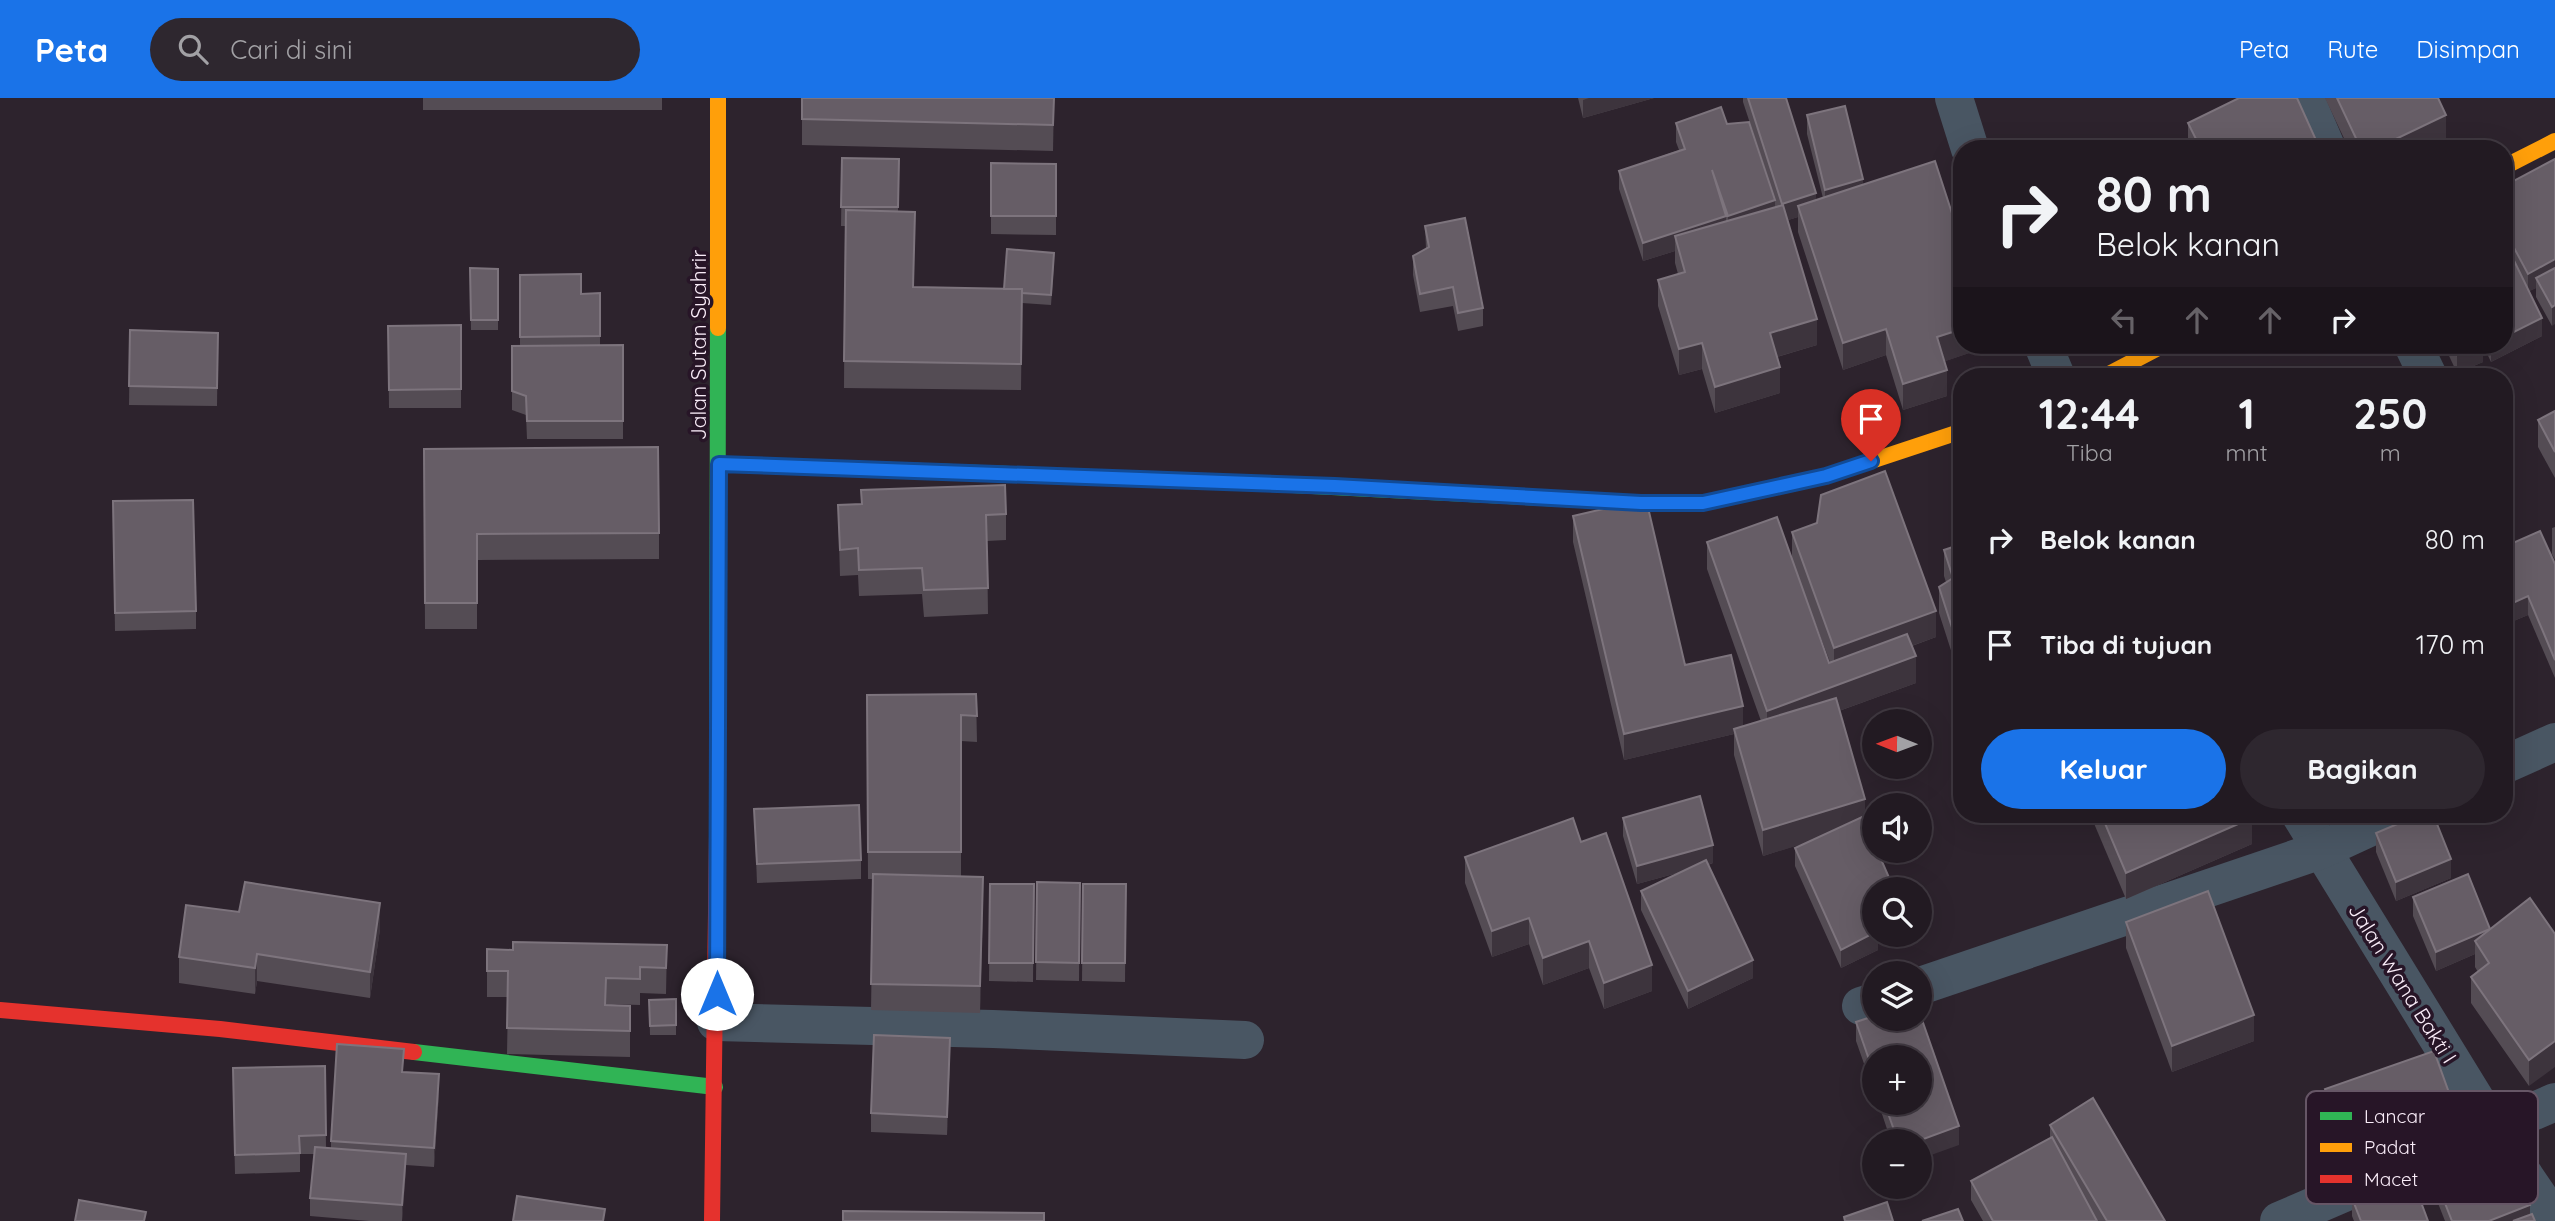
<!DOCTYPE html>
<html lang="id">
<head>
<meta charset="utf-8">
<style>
  body { margin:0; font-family:Quicksand,sans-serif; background:#2e272f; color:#f1f3f6; height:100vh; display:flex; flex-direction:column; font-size:26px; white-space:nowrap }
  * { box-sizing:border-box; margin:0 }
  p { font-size:23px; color:#a2a1a5 }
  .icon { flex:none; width:38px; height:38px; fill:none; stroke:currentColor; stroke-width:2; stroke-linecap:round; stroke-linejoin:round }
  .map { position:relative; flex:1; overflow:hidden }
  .side { position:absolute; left:1953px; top:270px; width:560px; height:455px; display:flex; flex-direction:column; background:#221a22; border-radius:28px; box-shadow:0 7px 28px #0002,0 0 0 2px #3f3840 }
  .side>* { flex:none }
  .banner { position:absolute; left:1953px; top:42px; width:560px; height:214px; border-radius:28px; box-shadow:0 7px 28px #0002,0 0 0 2px #3f3840; background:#221a22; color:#f1f3f6; overflow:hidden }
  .needle { width:46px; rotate:271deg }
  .controls { position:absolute; left:1862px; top:611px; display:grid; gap:14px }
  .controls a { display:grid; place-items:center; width:70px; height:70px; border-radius:50%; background:#221a22; box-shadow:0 7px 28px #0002,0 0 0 2px #3f3840; font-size:35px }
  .pin { position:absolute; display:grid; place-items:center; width:60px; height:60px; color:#fff; margin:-72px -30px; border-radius:50% 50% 50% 0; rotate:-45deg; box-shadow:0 0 7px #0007 }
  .pin .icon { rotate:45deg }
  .me { position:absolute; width:77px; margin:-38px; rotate:0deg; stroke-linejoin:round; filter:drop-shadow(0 0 5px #0008) }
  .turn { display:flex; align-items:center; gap:24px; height:147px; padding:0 28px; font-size:32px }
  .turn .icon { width:91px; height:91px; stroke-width:2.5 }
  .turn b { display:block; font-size:49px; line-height:60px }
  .lanes { display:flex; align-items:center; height:66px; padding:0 28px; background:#0003; justify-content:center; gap:35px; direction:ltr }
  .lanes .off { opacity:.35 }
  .eta { display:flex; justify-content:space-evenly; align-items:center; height:119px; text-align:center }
  .eta b { font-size:42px; font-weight:700; line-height:49px }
  .primary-button { display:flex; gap:14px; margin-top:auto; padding:14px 28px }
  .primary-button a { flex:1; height:80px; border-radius:42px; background:#1a73e8; color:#fff; font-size:28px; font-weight:700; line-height:80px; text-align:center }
  .primary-button a+a { background:#2e272f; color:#f1f3f6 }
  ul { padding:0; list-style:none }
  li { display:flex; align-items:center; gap:21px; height:105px; padding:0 28px }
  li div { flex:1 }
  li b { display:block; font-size:26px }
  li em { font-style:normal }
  header { display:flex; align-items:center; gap:42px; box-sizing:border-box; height:98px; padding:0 35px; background:#1a73e8; color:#fff }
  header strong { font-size:33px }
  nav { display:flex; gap:38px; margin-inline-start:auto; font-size:24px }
  .search { width:490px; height:63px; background:#2e272f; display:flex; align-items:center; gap:18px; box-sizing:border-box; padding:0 24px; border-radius:38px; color:#a2a1a5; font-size:26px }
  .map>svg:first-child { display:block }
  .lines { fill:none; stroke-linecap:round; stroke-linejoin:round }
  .street { stroke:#495663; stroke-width:38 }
  .fast { stroke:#30b455; stroke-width:16 }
  .slow { stroke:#ff9f0a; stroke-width:16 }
  .jam { stroke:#e5322d; stroke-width:16 }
  .wall { fill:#544c54; fill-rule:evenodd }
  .shaded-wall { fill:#3d343d }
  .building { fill:#665d66; stroke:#7d747d; stroke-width:2 }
  .route-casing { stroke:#114b97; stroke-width:18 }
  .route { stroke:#1a73e8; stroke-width:12 }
  .labels { text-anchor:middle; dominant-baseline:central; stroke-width:7; stroke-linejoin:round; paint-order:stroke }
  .street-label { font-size:21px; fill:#f9ecf8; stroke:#271527 }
  .key { fill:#271527; stroke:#665666; stroke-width:2 }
  .key-label { font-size:19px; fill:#f9ecf8 }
</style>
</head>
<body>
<header>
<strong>Peta</strong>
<div class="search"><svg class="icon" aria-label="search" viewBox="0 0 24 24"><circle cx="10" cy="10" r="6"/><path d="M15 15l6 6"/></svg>Cari di sini</div>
<nav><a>Peta</a><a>Rute</a><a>Disimpan</a></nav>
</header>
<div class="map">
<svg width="2555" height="1123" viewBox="0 0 2555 1123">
  <rect width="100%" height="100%" fill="#2d232d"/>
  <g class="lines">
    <g class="street">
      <polyline points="1954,0 1970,51"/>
      <polyline points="2305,0 2327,51"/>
      <polyline points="2043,247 2056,278"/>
      <polyline points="2413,247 2428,278"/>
      <polyline points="2504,667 2555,644"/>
      <polyline points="2300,716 2504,1048 2555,1123"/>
      <polyline points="1920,888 2321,752 2399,716"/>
      <polyline points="1861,908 1874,904"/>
      <polyline points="716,924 993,931 1245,942"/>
      <polyline points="2279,1123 2555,1004"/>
    </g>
    <g class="fast">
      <polyline points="719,366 1037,377"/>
      <polyline points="1273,386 1641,405 1703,405 1800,384"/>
      <polyline points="717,738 718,230"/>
      <polyline points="414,954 715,989"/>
    </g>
    <g class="slow">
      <polyline points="718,0 718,230"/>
      <polyline points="2504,69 2555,43"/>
      <polyline points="2105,278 2164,247"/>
      <polyline points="1800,384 1826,378 1962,333"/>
    </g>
    <g class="jam">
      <polyline points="1037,377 1273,386"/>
      <polyline points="0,912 220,931 414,954"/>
      <polyline points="712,1123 717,738"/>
    </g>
  </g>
  <g class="wall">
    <rect x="423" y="0" width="239" height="12"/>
    <polygon points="1054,0 1053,53 802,47 802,21"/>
    <polygon points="1578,0 1654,0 1583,20"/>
    <polygon points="1743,0 1786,0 1816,102 1823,100 1807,36 1807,17 1863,87 1987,247 1987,249 1945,263 1947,298 1903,312 1886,257 1843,272 1798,134 1798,119 1788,122 1817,247 1777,259 1780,295 1715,315 1702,271 1679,277 1658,208 1658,182 1678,176 1675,165 1675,153 1643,163 1619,91 1619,73 1679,52 1676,44 1676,25 1727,26 1768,80 1743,4"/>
    <polygon points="2325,0 2438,0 2446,43 2430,51 2349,51"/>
    <polygon points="2188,25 2320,51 2188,51"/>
    <polygon points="842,60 899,61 898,113 914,189 1004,191 1054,165 1051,207 1022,205 1021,292 844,290 845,128 841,128"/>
    <polygon points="2555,61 2552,228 2536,199 2536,190 2529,193 2542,238 2491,264 2483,247 2504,247 2504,88"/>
    <polygon points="991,65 1056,66 1056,137 991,136"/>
    <polygon points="1425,128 1483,210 1483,228 1458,233 1453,208 1420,214 1413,177 1413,158 1426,151"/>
    <polygon points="470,170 498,171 498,232 471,232"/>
    <polygon points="520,177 581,196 600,195 600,247 623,247 623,341 527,341 526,317 512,312 512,248 520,248"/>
    <polygon points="461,227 461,310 389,310 388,228"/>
    <polygon points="130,232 218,235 217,308 129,307"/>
    <polygon points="2444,247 2483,247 2483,264 2457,275"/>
    <polygon points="2555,313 2555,380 2538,349 2538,322"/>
    <polygon points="424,351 659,435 659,461 477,462 477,531 425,531"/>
    <polygon points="113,403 196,513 196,531 115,533"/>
    <polygon points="838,407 1006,416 1006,442 987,443 988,516 924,519 922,496 859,498 858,477 840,478"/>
    <path d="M1573,418L1685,567L1743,628L1761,623L1707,471V444L1792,459V434L1936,539L1912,548L1916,585L1839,613L1865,727L1874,791V836H1878V852L1841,870L1795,768V750L1804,745L1763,758L1734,657V636L1624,662L1573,444ZM1804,495L1830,564L1829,565Z"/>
    <polygon points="2555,429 2555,462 2552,456 2552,430"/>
    <polygon points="1962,446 1962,566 1956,568 1939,515 1939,489 1946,484 1944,478 1944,452"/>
    <polygon points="2506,448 2555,466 2555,580 2528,517 2504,527 2504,466 2506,466"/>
    <polygon points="976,596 977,644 961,643 961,778 983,805 980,915 871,912 873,781 868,781 867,597"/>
    <polygon points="754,711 861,762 861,781 757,785"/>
    <polygon points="2090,716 2250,716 2252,746 2126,801"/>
    <polygon points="1623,720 1713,765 1708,767 1753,880 1688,911 1641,812 1641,793 1681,774 1637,786 1623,738"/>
    <polygon points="2376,735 2451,780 2396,803 2376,754"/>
    <polygon points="1581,744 1652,893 1604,911 1589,870 1543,887 1529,846 1492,859 1465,785 1465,759"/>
    <polygon points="1037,784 1080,785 1079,883 1036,882"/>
    <polygon points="990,786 1034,786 1033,884 989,883"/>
    <polygon points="1083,786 1126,786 1125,884 1082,883"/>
    <polygon points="2413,799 2490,831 2530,800 2529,988 2471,905 2471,879 2478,874 2475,869 2475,856 2436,873 2413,818"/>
    <polygon points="239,814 380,831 370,900 257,883 255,896 179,885 179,859"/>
    <polygon points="2126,824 2254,943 2172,974 2126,850"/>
    <polygon points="667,847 666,896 640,895 640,907 606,906 630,908 630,959 507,956 508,899 487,899 487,851 513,852"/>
    <polygon points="649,902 676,927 676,937 650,937"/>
    <polygon points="1856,924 1959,1047 1920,1043 1891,1043 1878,1004 1920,1004 1874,959 1874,994 1856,943"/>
    <polygon points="950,959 947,1037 871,1034 871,1015"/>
    <polygon points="325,968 326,1050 331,1050 331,1043 404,974 439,995 434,1069 406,1067 402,1123 369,1123 310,1118 310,1100 314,1056 300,1056 300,1074 235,1076 233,989"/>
    <polygon points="2325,991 2457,1036 2348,1075 2325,1010"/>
    <polygon points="2050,1027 2165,1123 1983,1123 1971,1102 1971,1083 2050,1040"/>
    <polygon points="2493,1071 2535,1123 2445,1123 2432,1090 2432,1072"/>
    <polygon points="2352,1100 2428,1123 2354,1123 2352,1118"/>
  </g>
  <g class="shaded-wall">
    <polygon points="1589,0 1654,0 1583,20 1583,2"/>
    <polygon points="2446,17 2446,43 2430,51 2375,51"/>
    <polygon points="1863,81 1863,100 1825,110 1825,92"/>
    <polygon points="1816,95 1816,113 1798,108 1798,119 1782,124 1782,106"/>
    <polygon points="1775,102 1775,120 1728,137 1728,118"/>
    <polygon points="1726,118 1726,136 1675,138 1675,153 1643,163 1643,145"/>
    <polygon points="2555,161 2555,180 2536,180 2536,190 2528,194 2528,176"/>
    <polygon points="2555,207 2555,226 2552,228 2552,209"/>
    <polygon points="2542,220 2542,238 2491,264 2491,247 2504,247 2504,239"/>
    <polygon points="1817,221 1817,247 1770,261 1770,235"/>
    <polygon points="1886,231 1886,257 1843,272 1843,245"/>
    <polygon points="1962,231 1962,247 1987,247 1987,249 1937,266 1937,239"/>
    <polygon points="1702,245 1702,271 1679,277 1679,251"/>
    <polygon points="2479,247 2483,247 2483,264 2457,275 2457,257"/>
    <polygon points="1780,269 1780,295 1715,315 1715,289"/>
    <polygon points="1947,272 1947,298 1903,312 1903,286"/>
    <polygon points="2528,498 2528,517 2504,527 2504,509"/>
    <polygon points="1936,513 1936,539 1834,576 1834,550"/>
    <polygon points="1962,540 1962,566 1956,568 1956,542"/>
    <polygon points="1916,558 1916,585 1767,639 1767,613"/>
    <polygon points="1743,608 1743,634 1734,631 1734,636 1624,662 1624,636"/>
    <polygon points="1865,701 1865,727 1763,758 1763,732"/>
    <polygon points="2252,720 2252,746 2126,801 2126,775"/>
    <polygon points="1713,747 1713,765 1637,786 1637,768"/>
    <polygon points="2451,761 2451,780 2396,803 2396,784"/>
    <polygon points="983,779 983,805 980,915 980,888"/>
    <polygon points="380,805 380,831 370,900 370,874"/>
    <polygon points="1874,813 1874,832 1870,815"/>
    <polygon points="1529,820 1529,846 1492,859 1492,833"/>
    <polygon points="2490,831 2475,843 2475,856 2436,873 2436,854"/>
    <polygon points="1874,835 1874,836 1878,836 1878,852 1841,870 1841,852"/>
    <polygon points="1589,843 1589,870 1543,887 1543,860"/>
    <polygon points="257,856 257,883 255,896 255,870"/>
    <polygon points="1753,862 1753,880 1688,911 1688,893"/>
    <polygon points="1652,867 1652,893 1604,911 1604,885"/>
    <polygon points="2254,917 2254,943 2172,974 2172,948"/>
    <polygon points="950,940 950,959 947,1037 947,1019"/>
    <polygon points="2555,943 2555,969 2529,988 2529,962"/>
    <polygon points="439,976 439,995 434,1069 434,1050"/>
    <polygon points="2457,1017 2457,1036 2348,1075 2348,1056"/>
    <polygon points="1959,1028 1959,1047 1920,1061 1920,1043 1918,1043"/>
    <polygon points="406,1056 406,1075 402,1123 402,1107"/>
    <polygon points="2530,1107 2530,1123 2489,1123"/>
  </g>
  <g class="building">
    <polygon points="802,0 1054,0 1053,27 802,21"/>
    <polygon points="1748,0 1786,0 1816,95 1782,106"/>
    <polygon points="2239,0 2297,0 2320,51 2201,51 2188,25"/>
    <polygon points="2337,0 2438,0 2446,17 2375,51 2361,51"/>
    <polygon points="1845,8 1863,81 1825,92 1807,17"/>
    <polygon points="1721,9 1727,26 1749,24 1775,102 1728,118 1712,72 1726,118 1643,145 1619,73 1685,51 1676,25"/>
    <polygon points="842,60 899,61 898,109 841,109"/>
    <polygon points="2555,61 2555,161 2528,176 2504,131 2504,88"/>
    <polygon points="1935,63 1962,146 1962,231 1937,239 1947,272 1903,286 1886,231 1843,245 1798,108"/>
    <polygon points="991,65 1056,66 1056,118 991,118"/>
    <polygon points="1783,107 1817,221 1770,235 1780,269 1715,289 1702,245 1679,251 1658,182 1685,174 1675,138"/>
    <polygon points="846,112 915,114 913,189 1022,191 1021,266 844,263"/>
    <polygon points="1465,120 1483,210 1458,215 1453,189 1420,196 1413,158 1429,149 1425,128"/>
    <polygon points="2504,142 2542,220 2504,239"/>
    <polygon points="1007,151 1054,155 1051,197 1022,195 1022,191 1004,191"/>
    <polygon points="470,170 498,171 498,222 471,222"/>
    <polygon points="2555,170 2555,207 2552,209 2536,180"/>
    <polygon points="581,176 581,196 600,195 600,238 520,239 520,177"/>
    <polygon points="461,227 461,291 389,292 388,228"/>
    <polygon points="130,232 218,235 217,290 129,288"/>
    <polygon points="623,247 623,323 527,323 526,298 512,293 512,248"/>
    <polygon points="2453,247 2479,247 2457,257"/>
    <polygon points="2555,313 2555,354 2538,322"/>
    <polygon points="658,349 659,435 477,436 477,505 425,505 424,351"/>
    <polygon points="1885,373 1936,513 1834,550 1792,434 1817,425 1821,397"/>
    <polygon points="1005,387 1006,416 986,417 988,490 924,492 922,470 859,472 858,450 840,452 838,407 862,406 861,392"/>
    <polygon points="1646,401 1685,567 1731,557 1743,608 1624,636 1573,418"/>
    <polygon points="193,402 196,513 115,515 113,403"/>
    <polygon points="1777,419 1829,565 1907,536 1916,558 1767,613 1707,444"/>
    <polygon points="2540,433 2555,466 2555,562 2528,498 2504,509 2504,466 2512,463 2506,448"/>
    <polygon points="1962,446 1962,540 1956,542 1939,489 1953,480 1944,452"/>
    <polygon points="976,596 977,618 961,617 961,754 868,754 867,597"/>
    <polygon points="1836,600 1865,701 1763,732 1734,631"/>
    <polygon points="1700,698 1713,747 1637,768 1623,720"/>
    <polygon points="859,707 861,762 757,766 754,711"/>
    <polygon points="2101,716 2250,716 2252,720 2126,775"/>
    <polygon points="2421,716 2433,716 2451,761 2396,784 2376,735"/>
    <polygon points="1862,719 1874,746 1874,752 1877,752 1894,791 1874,791 1874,813 1870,815 1874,826 1874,835 1841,852 1795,750"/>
    <polygon points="1573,720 1581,744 1606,735 1652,867 1604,885 1589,843 1543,860 1529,820 1492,833 1465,759"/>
    <polygon points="1706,762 1753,862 1688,893 1641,793"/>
    <polygon points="873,776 983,779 980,888 871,886"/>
    <polygon points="2468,776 2490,831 2436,854 2413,799"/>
    <polygon points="245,784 380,805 370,874 257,856 255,870 179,859 186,807 239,814"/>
    <polygon points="1037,784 1080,785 1079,865 1036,864"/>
    <polygon points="990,786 1034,786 1033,865 989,865"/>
    <polygon points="1083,786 1126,786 1125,865 1082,865"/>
    <polygon points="2208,793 2254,917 2172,948 2126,824"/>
    <polygon points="2530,800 2555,836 2555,943 2529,962 2471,879 2489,865 2475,843"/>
    <polygon points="513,844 667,847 666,870 640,869 640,881 606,880 605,907 630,908 630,933 507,930 508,873 487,873 487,851 513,852"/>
    <polygon points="676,901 676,927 650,928 649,902"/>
    <polygon points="1920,916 1959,1028 1918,1043 1898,1043 1884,1004 1920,1004 1920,959 1874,959 1874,976 1856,924 1874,918 1874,920 1920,920"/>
    <polygon points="874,937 950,940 947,1019 871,1015"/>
    <polygon points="337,946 404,951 402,974 439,976 434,1050 331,1043"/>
    <polygon points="2434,953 2457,1017 2348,1056 2325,991"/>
    <polygon points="325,968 326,1037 299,1038 300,1055 235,1057 233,970"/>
    <polygon points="2093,1000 2165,1123 2107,1123 2050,1027"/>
    <polygon points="2052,1039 2097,1123 1993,1123 1971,1083"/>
    <polygon points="315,1049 406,1056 402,1107 310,1100"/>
    <polygon points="2486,1052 2493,1071 2513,1063 2530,1107 2489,1123 2452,1123 2432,1072"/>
    <polygon points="2411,1077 2428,1123 2361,1123 2352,1100"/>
    <polygon points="517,1098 605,1111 603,1123 513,1123"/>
    <polygon points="79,1102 146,1114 144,1123 75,1123"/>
    <polygon points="1887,1104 1893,1123 1845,1123 1844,1119"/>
    <polygon points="1958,1111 1963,1123 1922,1123"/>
    <polygon points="843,1113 1044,1115 1044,1123 843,1123"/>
    <polygon points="2532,1116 2535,1123 2513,1123"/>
  </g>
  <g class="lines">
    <defs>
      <polyline id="route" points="717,896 719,366 1335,388 1641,405 1703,405 1826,378 1871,363"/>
    </defs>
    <use href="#route" class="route-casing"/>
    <use href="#route" class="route"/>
  </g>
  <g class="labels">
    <g class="street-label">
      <text transform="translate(698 247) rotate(-90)">Jalan Sutan Syahrir</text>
      <text transform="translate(2403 885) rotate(58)">Jalan Wana Bakti I</text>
    </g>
  </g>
  <rect x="2306" y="993" width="232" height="113" rx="10" class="key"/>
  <rect x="2320" y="1014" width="32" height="8" fill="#30b455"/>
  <rect x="2320" y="1045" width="32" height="9" fill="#ff9f0a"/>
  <rect x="2320" y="1077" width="32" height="8" fill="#e5322d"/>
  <g class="key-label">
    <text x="2364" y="1025">Lancar</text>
    <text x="2364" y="1056">Padat</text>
    <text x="2364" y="1088">Macet</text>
  </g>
</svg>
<div class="controls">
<a><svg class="needle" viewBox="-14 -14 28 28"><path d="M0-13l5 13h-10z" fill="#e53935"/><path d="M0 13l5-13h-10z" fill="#a2a1a5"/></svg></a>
<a><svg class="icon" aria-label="sound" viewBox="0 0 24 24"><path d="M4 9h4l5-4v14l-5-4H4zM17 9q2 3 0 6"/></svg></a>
<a><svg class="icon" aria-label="search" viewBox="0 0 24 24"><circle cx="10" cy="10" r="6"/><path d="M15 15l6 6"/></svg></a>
<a><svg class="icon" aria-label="layers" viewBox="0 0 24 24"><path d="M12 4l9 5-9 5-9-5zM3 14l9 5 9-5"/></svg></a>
<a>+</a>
<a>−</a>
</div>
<div class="pin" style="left:1871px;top:363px;background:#d93025"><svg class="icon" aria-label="arrive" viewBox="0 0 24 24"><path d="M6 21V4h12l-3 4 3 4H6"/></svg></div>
<svg class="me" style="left:717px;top:896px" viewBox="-20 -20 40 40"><circle r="19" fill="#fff"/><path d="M0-13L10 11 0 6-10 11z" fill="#1a73e8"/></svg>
<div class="banner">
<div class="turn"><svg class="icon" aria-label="right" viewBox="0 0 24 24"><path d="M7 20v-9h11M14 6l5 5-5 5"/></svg><div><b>80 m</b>Belok kanan</div></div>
<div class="lanes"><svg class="icon off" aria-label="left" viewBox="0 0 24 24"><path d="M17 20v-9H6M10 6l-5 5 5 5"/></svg><svg class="icon off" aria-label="ahead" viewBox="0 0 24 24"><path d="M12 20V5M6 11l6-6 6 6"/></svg><svg class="icon off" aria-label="ahead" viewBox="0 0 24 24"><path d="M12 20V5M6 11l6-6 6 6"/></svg><svg class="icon" aria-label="right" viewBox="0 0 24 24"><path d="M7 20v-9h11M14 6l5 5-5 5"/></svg></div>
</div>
<section class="side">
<div class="eta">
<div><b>12:44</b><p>Tiba</p></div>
<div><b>1</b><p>mnt</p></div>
<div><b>250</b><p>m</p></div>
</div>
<ul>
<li><svg class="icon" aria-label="right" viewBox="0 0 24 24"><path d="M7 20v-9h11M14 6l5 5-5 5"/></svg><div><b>Belok kanan</b></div><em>80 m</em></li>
<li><svg class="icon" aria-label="arrive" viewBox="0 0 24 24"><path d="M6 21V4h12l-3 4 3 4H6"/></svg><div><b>Tiba di tujuan</b></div><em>170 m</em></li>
</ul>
<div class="primary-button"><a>Keluar</a><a>Bagikan</a></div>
</section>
</div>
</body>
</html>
